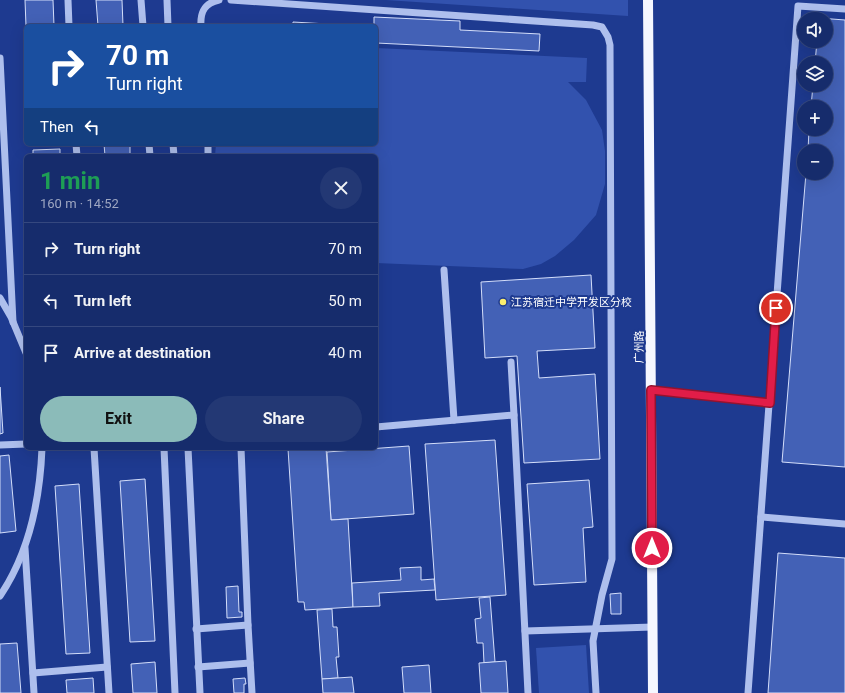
<!DOCTYPE html>
<html lang="en">
<head>
<meta charset="utf-8">
<style>
  body { margin:0; font-family:Roboto,"Noto Sans SC",sans-serif; background:#233874; color:#f1f3f6; height:100vh; display:flex; flex-direction:column; font-size:15px; white-space:nowrap }
  * { box-sizing:border-box; margin:0 }
  p { font-size:13px; color:#9ea7c2 }
  .icon { flex:none; width:22px; height:22px; fill:none; stroke:currentColor; stroke-width:2; stroke-linecap:round; stroke-linejoin:round }
  .map { position:relative; flex:1; overflow:hidden }
  .panel { position:absolute; left:24px; top:154px; width:354px; height:296px; display:flex; flex-direction:column; background:#162c6c; border-radius:6px; box-shadow:0 4px 16px #0002,0 0 0 1px #35487f }
  .panel>* { flex:none }
  .banner { position:absolute; left:24px; top:24px; width:354px; height:122px; border-radius:6px; box-shadow:0 4px 16px #0002,0 0 0 1px #35487f; background:#1a4fa0; color:#fff; overflow:hidden }
  .buttons { position:absolute; left:797px; top:12px; display:grid; gap:8px }
  .buttons a { display:grid; place-items:center; width:36px; height:36px; border-radius:50%; background:#162c6c; box-shadow:0 4px 16px #0002,0 0 0 1px #35487f; font-size:20px }
  .pin { position:absolute; display:grid; place-items:center; width:34px; height:34px; color:#fff; margin:-17px; border:2px solid #fff; border-radius:50%; box-shadow:0 1px 4px #0007 }
  .me { position:absolute; width:44px; margin:-22px; rotate:0deg; stroke-linejoin:round; filter:drop-shadow(0 0 3px #0008) }
  .turn { display:flex; align-items:center; gap:14px; height:84px; padding:0 16px; font-size:18px }
  .turn .icon { width:52px; height:52px; stroke-width:2.5 }
  .turn b { display:block; font-size:28px; line-height:34px }
  .then { display:flex; align-items:center; height:38px; padding:0 16px; background:#0003; gap:8px; font-size:15px }
  .round { display:grid; place-items:center; flex:none; width:42px; height:42px; border-radius:21px; background:#233874 }
  .headline { display:flex; align-items:center; justify-content:space-between; height:68px; padding:0 16px }
  h1 { font-size:24px; font-weight:700; line-height:30px; color:#1e9e55 }
  .action { display:flex; gap:8px; margin-top:auto; padding:8px 16px }
  .action a { flex:1; height:46px; border-radius:24px; background:#8bbbb9; color:#111; font-size:16px; font-weight:700; line-height:46px; text-align:center }
  .action a+a { background:#233874; color:#f1f3f6 }
  ul { padding:0; list-style:none }
  li { display:flex; align-items:center; gap:12px; height:52px; padding:0 16px; border-top:1px solid #35487f }
  li div { flex:1 }
  li b { display:block; font-size:15px }
  li em { font-style:normal }
  .map>svg:first-child { display:block }
  .green { fill:#3252ae }
  .building { fill:#4361b6; stroke:#d4defa }
  .lines { fill:none; stroke-linecap:round; stroke-linejoin:round }
  .minor { stroke:#aebfed; stroke-width:7 }
  .major { stroke:#f5f7ff; stroke-width:10 }
  .route-casing { stroke:#92132f; stroke-width:10 }
  .route { stroke:#e11d48; stroke-width:7 }
  .poi-dot { fill:#fcee6e; stroke:#1e3a90; stroke-width:1.5 }
  .labels { text-anchor:middle; dominant-baseline:central; stroke-width:4; stroke-linejoin:round; paint-order:stroke }
  .poi-label { font-size:11px; fill:#fff; stroke:#1e3a90; text-anchor:start }
  .street-label { font-size:11px; fill:#fff; stroke:#1e3a90 }
</style>
</head>
<body>
<div class="map">
<svg width="845" height="693" viewBox="0 0 845 693">
  <rect width="100%" height="100%" fill="#1e3a90"/>
  <g class="green">
    <polygon points="386,0 628,0 628,16"/>
    <polygon points="376,48 587,58 586,82 568,82 586,100 602,130 605,151 605,184 596,215 574,240 555,256 541,264 523,269 376,263 376,156 215,156 216,144 376,144"/>
    <polygon points="586,645 589,693 539,693 536,648"/>
  </g>
  <g class="building">
    <polygon points="25,0 53,0 54,26 26,26"/>
    <polygon points="96,0 122,0 123,26 98,26"/>
    <polygon points="374,17 460,21 460,30 540,34 539,51 376,43 376,26 374,26"/>
    <polygon points="819,18 845,20 845,467 782,462 806,173 826,173 826,151 808,151 809,129 826,129 826,107 811,107 813,85 826,85 826,63 815,63 817,41 826,41 826,19 819,19"/>
    <polygon points="293,22 362,26 293,26"/>
    <polygon points="104,144 130,144 130,156 105,156"/>
    <polygon points="60,149 60,156 33,156 33,150"/>
    <polygon points="591,275 595,348 537,351 539,378 595,374 600,459 524,463 517,356 485,358 481,282"/>
    <polygon points="0,387 3,433 0,434"/>
    <polygon points="495,440 506,595 436,600 425,444"/>
    <polygon points="409,446 414,514 331,520 327,452"/>
    <polygon points="309,448 326,448 331,520 348,519 353,607 305,610 304,602 298,602 288,449"/>
    <polygon points="9,455 16,531 0,533 0,456"/>
    <polygon points="145,479 155,641 130,642 120,481"/>
    <polygon points="589,480 593,527 583,528 586,582 534,585 527,484"/>
    <polygon points="79,484 90,653 66,654 55,486"/>
    <polygon points="778,553 845,558 845,693 768,693"/>
    <polygon points="421,567 421,580 434,579 435,590 379,593 380,606 353,607 352,583 401,580 400,568"/>
    <polygon points="238,586 239,612 242,612 242,617 227,618 226,587"/>
    <polygon points="621,593 621,614 611,614 610,594"/>
    <polygon points="490,597 495,662 484,663 483,643 477,643 475,619 481,618 479,598"/>
    <polygon points="332,609 333,627 337,627 339,657 336,657 338,678 322,679 317,610"/>
    <polygon points="17,643 21,693 0,693 0,644"/>
    <polygon points="506,661 508,693 481,693 479,663"/>
    <polygon points="155,662 157,693 133,693 131,664"/>
    <polygon points="429,665 431,693 404,693 402,667"/>
    <polygon points="352,677 354,693 323,693 322,679"/>
    <polygon points="93,678 94,693 67,693 66,680"/>
    <polygon points="245,678 246,684 244,684 244,693 234,693 233,679"/>
  </g>
  <g class="lines">
    <g class="minor">
      <polyline points="68,0 69,26"/>
      <polyline points="141,0 143,26"/>
      <polyline points="167,0 168,26"/>
      <polyline points="231,0 593,25 602,27 608,37 610,45 612,559 602,595 593,641 596,693"/>
      <path d="M201,26C200,11 205,3 219,0"/>
      <polyline points="0,58 13,322"/>
      <polyline points="76,144 77,156"/>
      <polyline points="149,144 150,156"/>
      <polyline points="173,144 174,156"/>
      <polyline points="208,144 208,156"/>
      <polyline points="444,270 454,420"/>
      <polyline points="0,298 11,317 26,353"/>
      <polyline points="511,362 514,415 528,693"/>
      <polyline points="651,390 770,403"/>
      <polyline points="376,427 514,415"/>
      <polyline points="0,445 26,444"/>
      <polyline points="94,448 109,693"/>
      <polyline points="164,448 175,693"/>
      <polyline points="188,448 200,693"/>
      <polyline points="241,448 248,625 252,693"/>
      <polyline points="761,517 845,524"/>
      <polyline points="25,548 34,693"/>
      <path d="M0,596C29,553 40,499 42,448"/>
      <polyline points="196,629 248,625"/>
      <polyline points="525,631 653,627"/>
      <polyline points="198,667 250,663"/>
      <polyline points="33,673 107,667"/>
      <polyline points="748,693 798,6 845,9"/>
    </g>
    <polyline class="major" points="648,0 653,693"/>
  </g>
  <g class="lines">
    <defs>
      <polyline id="route" points="652,548 651,390 770,403 776,308"/>
    </defs>
    <use href="#route" class="route-casing"/>
    <use href="#route" class="route"/>
  </g>
  <circle class="poi-dot" cx="503" cy="302" r="4"/>
  <g class="labels">
    <g class="poi-label">
      <text x="511" y="302">江苏宿迁中学开发区分校</text>
    </g>
    <g class="street-label">
      <text transform="translate(639 347) rotate(-90)">广州路</text>
    </g>
  </g>
</svg>
<div class="buttons">
<a><svg class="icon" aria-label="sound" viewBox="0 0 24 24"><path d="M4 9h4l5-4v14l-5-4H4zM17 9q2 3 0 6"/></svg></a>
<a><svg class="icon" aria-label="layers" viewBox="0 0 24 24"><path d="M12 4l9 5-9 5-9-5zM3 14l9 5 9-5"/></svg></a>
<a>+</a>
<a>−</a>
</div>
<div class="pin" style="left:776px;top:308px;background:#d93025"><svg class="icon" aria-label="arrive" viewBox="0 0 24 24"><path d="M6 21V4h12l-3 4 3 4H6"/></svg></div>
<svg class="me" style="left:652px;top:548px" viewBox="-20 -20 40 40"><circle r="17" fill="#e11d48" stroke="#fff" stroke-width="3"/><path d="M0-11L8 9 0 5-8 9z" fill="#fff"/></svg>
<div class="banner">
<div class="turn"><svg class="icon" aria-label="right" viewBox="0 0 24 24"><path d="M7 20v-9h11M14 6l5 5-5 5"/></svg><div><b>70 m</b>Turn right</div></div>
<div class="then">Then<svg class="icon" aria-label="left" viewBox="0 0 24 24"><path d="M17 20v-9H6M10 6l-5 5 5 5"/></svg></div>
</div>
<section class="panel">
<div class="headline"><div><h1>1 min</h1><p>160 m · 14:52</p></div><a class="round"><svg class="icon" aria-label="close" viewBox="0 0 24 24"><path d="M6 6l12 12M18 6L6 18"/></svg></a></div>
<ul>
<li><svg class="icon" aria-label="right" viewBox="0 0 24 24"><path d="M7 20v-9h11M14 6l5 5-5 5"/></svg><div><b>Turn right</b></div><em>70 m</em></li>
<li><svg class="icon" aria-label="left" viewBox="0 0 24 24"><path d="M17 20v-9H6M10 6l-5 5 5 5"/></svg><div><b>Turn left</b></div><em>50 m</em></li>
<li><svg class="icon" aria-label="arrive" viewBox="0 0 24 24"><path d="M6 21V4h12l-3 4 3 4H6"/></svg><div><b>Arrive at destination</b></div><em>40 m</em></li>
</ul>
<div class="action"><a>Exit</a><a>Share</a></div>
</section>
</div>
</body>
</html>
